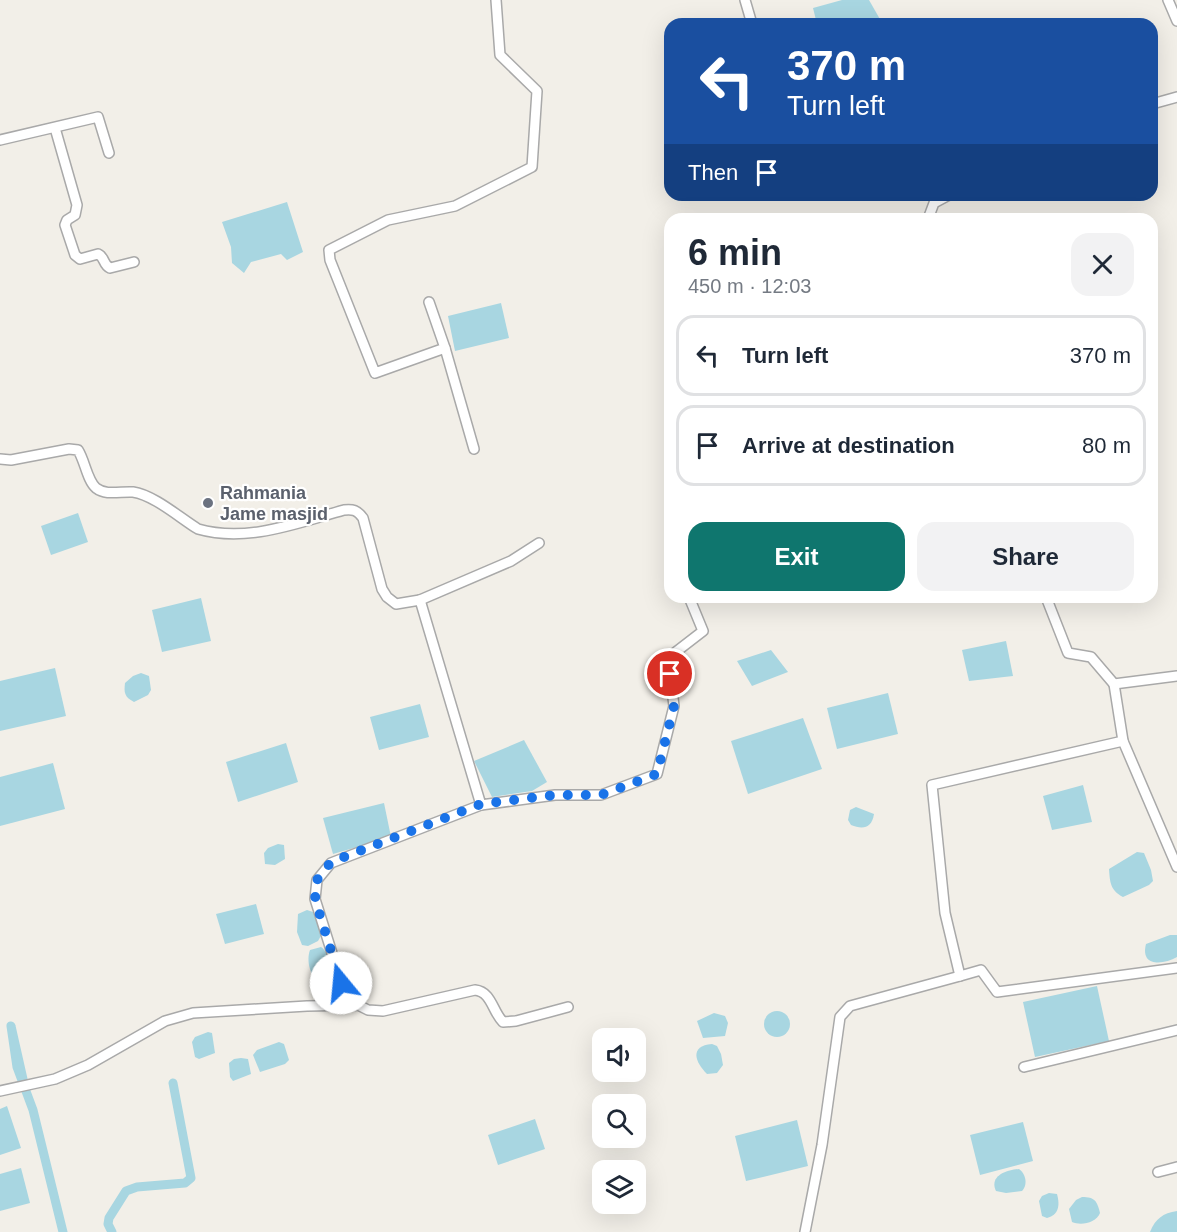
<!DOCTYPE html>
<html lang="en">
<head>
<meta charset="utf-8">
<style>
  body { margin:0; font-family:Arial,sans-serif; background:#f2f2f3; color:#1f2937; height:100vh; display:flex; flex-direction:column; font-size:22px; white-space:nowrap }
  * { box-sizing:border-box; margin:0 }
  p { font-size:20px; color:#747a83 }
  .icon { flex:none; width:33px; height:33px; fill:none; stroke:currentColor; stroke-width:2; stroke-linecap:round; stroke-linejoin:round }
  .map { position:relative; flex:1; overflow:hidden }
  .drawer { position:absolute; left:664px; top:213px; width:494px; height:390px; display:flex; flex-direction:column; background:#fff; border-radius:18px; box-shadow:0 6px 24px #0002 }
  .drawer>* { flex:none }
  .top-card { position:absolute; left:664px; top:18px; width:494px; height:183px; border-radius:18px; box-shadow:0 6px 24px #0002; background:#1a4fa0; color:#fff; overflow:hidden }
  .controls { position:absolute; left:592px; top:1028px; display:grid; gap:12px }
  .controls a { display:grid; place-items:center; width:54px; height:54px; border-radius:12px; background:#fff; box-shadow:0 6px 24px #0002; font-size:30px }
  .pin { position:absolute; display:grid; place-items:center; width:51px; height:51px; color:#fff; margin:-26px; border:3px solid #fff; border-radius:50%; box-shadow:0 2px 6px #0007 }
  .me { position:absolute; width:66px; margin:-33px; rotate:343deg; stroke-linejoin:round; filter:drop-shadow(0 0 4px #0008) }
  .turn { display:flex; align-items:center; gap:21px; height:126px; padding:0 24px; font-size:27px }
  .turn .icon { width:78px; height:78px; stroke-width:2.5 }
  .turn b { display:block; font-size:42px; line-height:51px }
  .then { display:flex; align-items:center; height:57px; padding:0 24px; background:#0003; gap:12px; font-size:22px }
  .round { display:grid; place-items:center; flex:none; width:63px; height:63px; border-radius:18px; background:#f2f2f3 }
  .head { display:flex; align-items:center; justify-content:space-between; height:102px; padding:0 24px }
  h1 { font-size:36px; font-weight:700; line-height:45px }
  .cta { display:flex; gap:12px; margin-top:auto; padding:12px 24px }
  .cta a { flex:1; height:69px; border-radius:18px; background:#0f766e; color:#fff; font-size:24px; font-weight:700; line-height:69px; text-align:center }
  .cta a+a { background:#f2f2f3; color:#1f2937 }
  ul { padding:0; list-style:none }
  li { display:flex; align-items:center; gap:18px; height:81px; margin:0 12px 9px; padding:0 12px; border:3px solid #e0e1e3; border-radius:18px }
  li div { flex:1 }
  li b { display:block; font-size:22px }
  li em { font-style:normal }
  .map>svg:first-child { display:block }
  .water { fill:#a8d6e1 }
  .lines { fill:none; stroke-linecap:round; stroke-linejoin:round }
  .canal { stroke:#a8d6e1; stroke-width:9 }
  .street-casing { stroke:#a9a9a9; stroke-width:12 }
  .street { stroke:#fff; stroke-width:9 }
  .route { stroke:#1a73e8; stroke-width:10; stroke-dasharray:0 18 }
  .worship-dot { fill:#6b7280; stroke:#fff; stroke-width:2 }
  .labels { text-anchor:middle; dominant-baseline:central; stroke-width:4.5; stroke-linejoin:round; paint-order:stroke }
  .worship-label { font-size:18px; font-weight:bold; fill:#5b616d; stroke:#fff; text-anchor:start }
</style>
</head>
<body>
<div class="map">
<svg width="1177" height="1232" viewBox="0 0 1177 1232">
  <rect width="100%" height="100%" fill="#f2efe8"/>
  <g class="water">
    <polygon points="842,0 869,0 881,21 879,24 817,24 813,8"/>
    <polygon points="287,202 303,252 287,260 281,254 251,262 244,273 232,263 231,247 222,222"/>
    <polygon points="501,303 509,338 455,351 448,316"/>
    <polygon points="78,513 88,542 51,555 41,526"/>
    <polygon points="201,598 211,641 162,652 152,610"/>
    <polygon points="1006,641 1013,676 969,681 962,650"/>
    <polygon points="771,650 788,672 752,686 737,661"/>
    <polygon points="55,668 66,716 0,731 0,681"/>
    <path d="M141,673L149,676L151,690L148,695L134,702C124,697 124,692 125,683L133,676Z"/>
    <polygon points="888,693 898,734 837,749 827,708"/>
    <polygon points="420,704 429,737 379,750 370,717"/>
    <polygon points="803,718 822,769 748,794 731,741"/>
    <polygon points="524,740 547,782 532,791 492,797 474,761"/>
    <polygon points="286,743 298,782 238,802 226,762"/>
    <polygon points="53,763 65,809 0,826 0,777"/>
    <polygon points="1083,785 1092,822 1052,830 1043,796"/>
    <polygon points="384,803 391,837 333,854 323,818"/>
    <path d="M856,807L874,814C872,828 863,830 851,825L848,820L850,810Z"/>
    <polygon points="278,844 284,845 285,859 275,865 265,864 264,853 268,848"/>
    <path d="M1137,852L1144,853L1151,870L1153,881L1149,885L1123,897C1110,890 1110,882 1109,869Z"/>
    <polygon points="256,904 264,934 225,944 216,914"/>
    <polygon points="307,910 313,912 322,934 318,941 308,946 302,945 297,932 298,914"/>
    <path d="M1170,935H1177V957C1163,965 1140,967 1146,944Z"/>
    <path d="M321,947C329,952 332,969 330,979L320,982C310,977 306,961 310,950Z"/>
    <polygon points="1097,986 1109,1041 1035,1057 1023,1002"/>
    <circle cx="777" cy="1024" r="13"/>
    <polygon points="714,1013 725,1016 728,1023 725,1036 703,1038 697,1021"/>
    <polygon points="208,1032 212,1033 215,1053 199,1059 195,1057 192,1042 195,1037"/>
    <polygon points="279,1042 284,1044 289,1060 285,1064 260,1072 253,1055 257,1050"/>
    <path d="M712,1044L717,1046L721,1054L723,1065L717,1073L707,1074C695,1062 689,1046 712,1044Z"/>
    <polygon points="241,1058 248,1059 251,1074 233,1081 230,1077 229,1063 234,1059"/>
    <polygon points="7,1106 21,1148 0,1155 0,1109"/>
    <polygon points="535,1119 545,1149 498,1165 488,1135"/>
    <polygon points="797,1120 808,1166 746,1181 735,1136"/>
    <polygon points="1023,1122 1033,1161 980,1175 970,1135"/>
    <polygon points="21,1168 30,1203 0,1211 0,1174"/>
    <path d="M1019,1169C1026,1174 1028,1185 1022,1191L1006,1193L996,1191C989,1176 1006,1170 1019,1169Z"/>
    <path d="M1049,1193L1057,1194C1060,1205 1059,1215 1047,1218L1042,1216L1039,1201L1042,1196Z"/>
    <path d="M1082,1197C1095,1197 1097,1201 1100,1213C1096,1223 1081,1226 1072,1222L1069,1209L1076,1200Z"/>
    <path d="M1177,1211V1232H1150C1155,1219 1163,1213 1177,1211Z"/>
  </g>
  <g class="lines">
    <g class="canal">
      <polyline points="25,1088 11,1026 17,1067 33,1110 63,1232"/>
      <polyline points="112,1232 108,1224 109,1218 126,1191 137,1187 185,1183 191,1178 173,1083"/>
    </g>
    <defs>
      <g id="street">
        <polyline points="745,0 752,24"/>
        <polyline points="1168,0 1177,21"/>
        <polyline points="1152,104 1177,97"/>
        <path d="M55,128L77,205L75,215L67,220L65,225L75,255L80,259L98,254C105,257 103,265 110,268L134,262"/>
        <polyline points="0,140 98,117 109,153"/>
        <polyline points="928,219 934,203 949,195"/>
        <polyline points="429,302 445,348 375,373 330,260 329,250 388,220 455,206 532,167 537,91 500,55 496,0"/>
        <polyline points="445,348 474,449"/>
        <path d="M0,459L11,460L69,449L78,450C85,461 87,480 96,488C106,496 121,491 133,492C154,495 180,518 198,529C247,543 297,523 344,510C353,509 357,510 363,518L382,589L387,597L396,604L420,600L481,805L555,795H601L657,774L674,706L668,658L703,631L689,597"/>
        <polyline points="1046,597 1068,653 1091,657 1114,684 1177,676"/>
        <polyline points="420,600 511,561 539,543"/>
        <polyline points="1114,684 1123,741 1177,867"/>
        <polyline points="1123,741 932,785 945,913 960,976 981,970 997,992 1177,968"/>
        <polyline points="348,1004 315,899 317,880 331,863 481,805"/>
        <polyline points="1024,1067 1177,1030"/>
        <path d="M0,1091L55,1079L88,1065L165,1021L193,1013L307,1006L358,1005L368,1010L383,1011L475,990C492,992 492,1011 503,1022L516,1021L568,1007"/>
        <polyline points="1158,1172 1177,1167"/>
        <polyline points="805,1232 822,1145 840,1017 850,1006 960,976"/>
      </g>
    </defs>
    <use href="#street" class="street-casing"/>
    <use href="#street" class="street"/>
  </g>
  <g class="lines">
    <polyline class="route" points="341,983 315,899 317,880 331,862 481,804 555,795 601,795 657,774 674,706 670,674"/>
  </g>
  <circle class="worship-dot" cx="208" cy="503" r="6"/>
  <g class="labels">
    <g class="worship-label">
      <text x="220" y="493">Rahmania<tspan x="220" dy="21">Jame masjid</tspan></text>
    </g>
  </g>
</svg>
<div class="controls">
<a><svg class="icon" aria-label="sound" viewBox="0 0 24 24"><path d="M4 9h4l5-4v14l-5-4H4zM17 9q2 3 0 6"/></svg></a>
<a><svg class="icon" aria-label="search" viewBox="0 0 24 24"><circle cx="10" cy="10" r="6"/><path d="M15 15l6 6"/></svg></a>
<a><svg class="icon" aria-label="layers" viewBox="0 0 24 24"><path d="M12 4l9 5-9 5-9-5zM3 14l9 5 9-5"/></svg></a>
</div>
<div class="pin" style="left:670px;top:674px;background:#d93025"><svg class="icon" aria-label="arrive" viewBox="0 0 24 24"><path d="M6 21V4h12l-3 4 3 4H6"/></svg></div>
<svg class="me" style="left:341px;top:983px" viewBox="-20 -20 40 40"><circle r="19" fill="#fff"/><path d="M0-13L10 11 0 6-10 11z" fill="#1a73e8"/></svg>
<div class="top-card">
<div class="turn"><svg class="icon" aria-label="left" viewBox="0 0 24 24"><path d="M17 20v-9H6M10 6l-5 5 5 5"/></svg><div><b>370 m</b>Turn left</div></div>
<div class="then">Then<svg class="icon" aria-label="arrive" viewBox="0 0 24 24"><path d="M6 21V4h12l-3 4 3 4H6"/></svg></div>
</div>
<section class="drawer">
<div class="head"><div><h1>6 min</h1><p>450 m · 12:03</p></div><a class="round"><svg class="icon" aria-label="close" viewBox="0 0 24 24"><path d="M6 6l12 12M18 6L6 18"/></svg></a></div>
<ul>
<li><svg class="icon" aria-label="left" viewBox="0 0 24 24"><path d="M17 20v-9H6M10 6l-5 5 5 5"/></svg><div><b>Turn left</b></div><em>370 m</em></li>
<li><svg class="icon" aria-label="arrive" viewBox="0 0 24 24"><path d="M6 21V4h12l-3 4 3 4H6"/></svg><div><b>Arrive at destination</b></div><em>80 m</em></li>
</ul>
<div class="cta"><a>Exit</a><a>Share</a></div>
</section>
</div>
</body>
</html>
